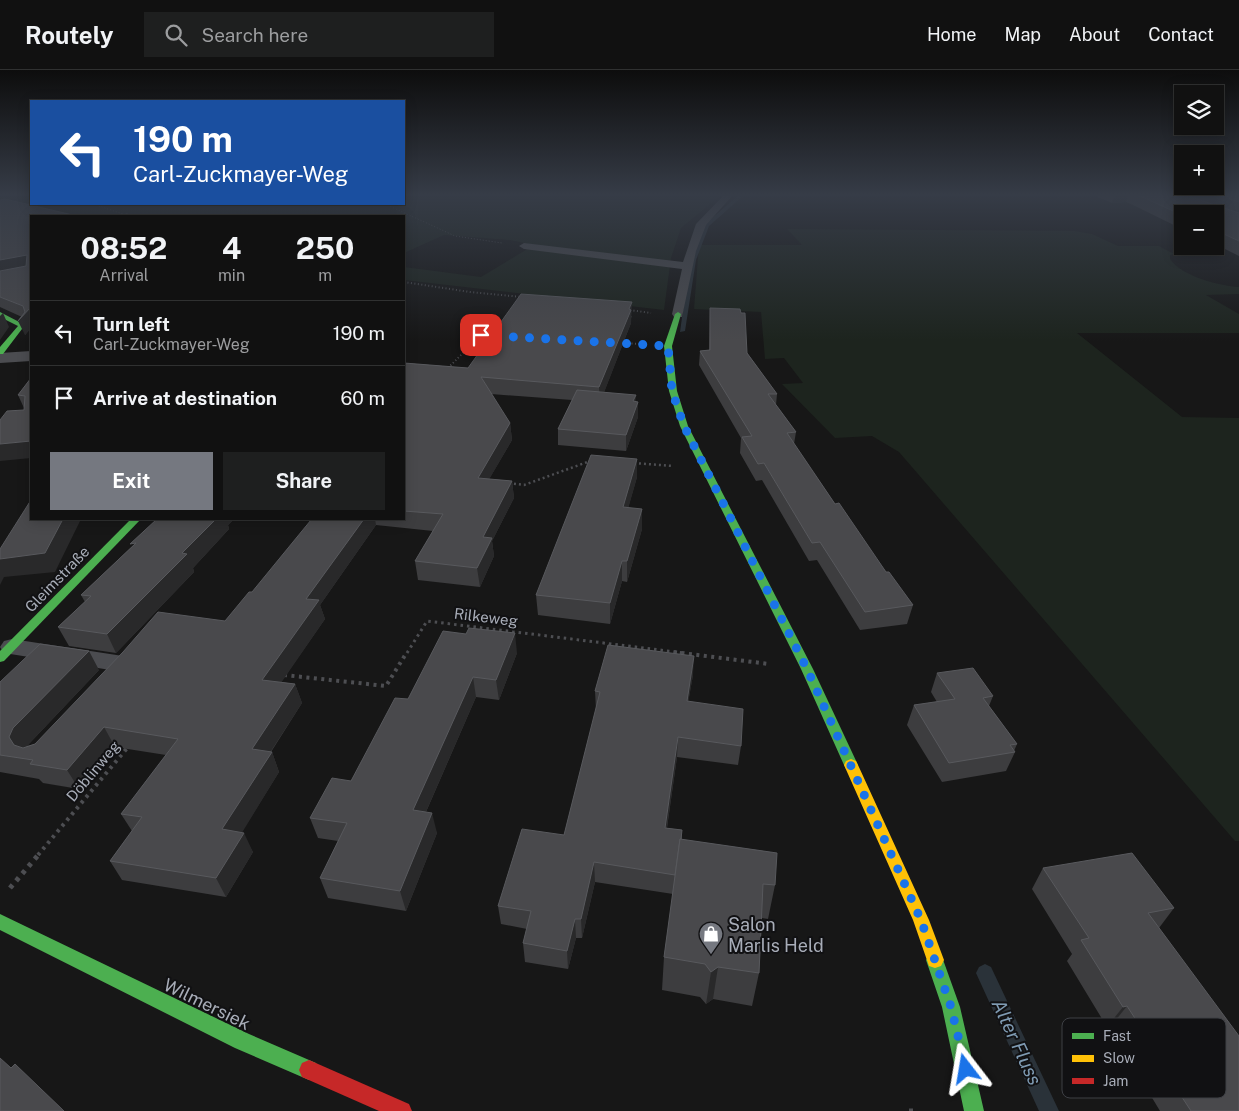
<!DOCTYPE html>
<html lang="en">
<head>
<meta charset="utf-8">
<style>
  body { margin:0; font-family:"Public Sans",sans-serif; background:#1e1f1f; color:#f1f3f6; height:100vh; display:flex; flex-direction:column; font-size:19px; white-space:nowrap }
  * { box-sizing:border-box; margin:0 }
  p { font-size:16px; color:#9c9d9f }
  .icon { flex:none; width:28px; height:28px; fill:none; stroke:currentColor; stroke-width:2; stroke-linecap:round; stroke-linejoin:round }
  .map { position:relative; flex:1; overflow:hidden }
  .sheet { position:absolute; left:30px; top:145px; width:375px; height:305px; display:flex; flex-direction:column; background:#111; border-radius:0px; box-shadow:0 2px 12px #0003,0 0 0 1px #303131 }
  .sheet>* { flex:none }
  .hud { position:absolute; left:30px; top:30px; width:375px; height:105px; border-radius:0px; box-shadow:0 2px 12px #0003,0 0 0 1px #303131; background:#1a4fa0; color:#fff; overflow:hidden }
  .fabs { position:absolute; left:1174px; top:15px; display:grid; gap:10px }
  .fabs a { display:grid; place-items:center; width:50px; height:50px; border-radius:0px; background:#111; box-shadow:0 2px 12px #0003,0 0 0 1px #303131; font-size:25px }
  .pin { position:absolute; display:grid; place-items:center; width:42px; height:42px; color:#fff; margin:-21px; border-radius:10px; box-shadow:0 2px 8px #0006 }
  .me { position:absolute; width:55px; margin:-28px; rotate:346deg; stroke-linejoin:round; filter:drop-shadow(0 0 4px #0008) }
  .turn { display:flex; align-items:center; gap:18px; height:105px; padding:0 20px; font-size:22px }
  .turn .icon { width:65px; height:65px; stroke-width:2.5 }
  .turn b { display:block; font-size:35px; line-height:42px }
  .eta { display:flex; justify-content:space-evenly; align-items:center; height:85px; text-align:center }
  .eta b { font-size:30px; font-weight:700; line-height:35px }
  .button { display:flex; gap:10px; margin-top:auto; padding:10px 20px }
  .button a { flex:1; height:58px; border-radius:0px; background:#757880; color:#fff; font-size:20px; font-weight:700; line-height:58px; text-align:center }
  .button a+a { background:#1e1f1f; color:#f1f3f6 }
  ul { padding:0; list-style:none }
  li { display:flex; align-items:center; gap:15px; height:65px; padding:0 20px; border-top:1px solid #303131 }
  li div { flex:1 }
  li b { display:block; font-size:19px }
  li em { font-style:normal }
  header { display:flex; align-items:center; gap:30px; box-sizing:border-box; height:70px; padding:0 25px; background:#111; border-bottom:1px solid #303131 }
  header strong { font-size:24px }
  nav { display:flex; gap:28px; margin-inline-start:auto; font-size:18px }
  .search { width:350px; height:45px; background:#1e1f1f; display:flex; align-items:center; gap:12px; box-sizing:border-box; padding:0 18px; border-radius:0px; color:#9c9d9f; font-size:19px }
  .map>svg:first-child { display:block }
  .green { fill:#1d241e }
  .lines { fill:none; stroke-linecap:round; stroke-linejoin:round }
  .stream { fill:#2a3239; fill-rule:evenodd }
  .path-far5 { stroke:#4d4e52; stroke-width:1; stroke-dasharray:1 2; stroke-linecap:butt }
  .path-far4 { stroke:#4d4e52; stroke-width:2; stroke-dasharray:1 2.5; stroke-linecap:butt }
  .path-far3 { stroke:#4d4e52; stroke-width:2.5; stroke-dasharray:2 3; stroke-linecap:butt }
  .path-far2 { stroke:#4d4e52; stroke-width:3; stroke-dasharray:2.5 4; stroke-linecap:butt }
  .path-far1 { stroke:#4d4e52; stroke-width:4; stroke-dasharray:3 4.5; stroke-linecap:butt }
  .path { stroke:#4d4e52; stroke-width:5; stroke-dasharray:4 5.5; stroke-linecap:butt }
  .lane { fill:#4b4c50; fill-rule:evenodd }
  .street { fill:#4b4c50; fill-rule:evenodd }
  .fast { fill:#4caf50; fill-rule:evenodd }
  .slow { fill:#ffc107; fill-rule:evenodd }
  .jam { fill:#c62828; fill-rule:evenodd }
  .wall { fill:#3d3d3f }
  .shaded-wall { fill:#29292a }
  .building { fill:#49494c; stroke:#58595d }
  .route { stroke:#1a73e8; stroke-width:9; stroke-dasharray:0 16.2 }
  .labels { text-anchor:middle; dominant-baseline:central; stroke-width:4; stroke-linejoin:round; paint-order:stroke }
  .street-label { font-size:15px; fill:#a8adb8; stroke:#111113 }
  .near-poi-label { font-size:18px; fill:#a8adb8; stroke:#111113; text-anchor:start }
  .near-street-label { font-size:18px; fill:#a8adb8; stroke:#111113 }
  .near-water-label { font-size:19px; font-style:italic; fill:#7f9bb3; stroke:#111113 }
  .key { fill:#111113; stroke:#3e4045; stroke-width:1 }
  .key-label { font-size:14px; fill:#a8adb8 }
</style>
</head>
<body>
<header>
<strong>Routely</strong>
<div class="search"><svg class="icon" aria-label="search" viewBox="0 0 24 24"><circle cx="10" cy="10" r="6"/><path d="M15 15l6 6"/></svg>Search here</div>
<nav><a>Home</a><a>Map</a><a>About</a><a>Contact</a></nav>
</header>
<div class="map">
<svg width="1239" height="1041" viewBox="0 0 1239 1041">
  <rect width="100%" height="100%" fill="#171717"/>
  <g class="green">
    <polygon points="0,125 31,125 31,134 404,134 404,125 721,125 681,158 671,188 664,240 404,210 404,197 481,207 534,175 510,170 444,165 404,183 404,146 52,146 0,128"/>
    <path d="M787,159L1075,161L1092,164L1118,176H1159L1174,184L1170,185V189C1181,206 1220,216 1239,217V224L1206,225L1239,244V263H1077L1182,347L1239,348V771H1235L899,382L872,366L835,368L782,314L803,313L784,288L765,289L761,242L694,239L699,175H802Z"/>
  </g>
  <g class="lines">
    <g class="stream">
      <polygon points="739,125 744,125 709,156 696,190 685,261 680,262 690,190 704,155"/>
      <polygon points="985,894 991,897 1059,1041 1039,1041 976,903 979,897"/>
    </g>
    <g class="path-far5">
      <polyline points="93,134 129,146"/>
      <polyline points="385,134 455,166 502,173"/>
    </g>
    <g class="path-far4">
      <polyline points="404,212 470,222 522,227"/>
      <polyline points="630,240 651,243"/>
      <polyline points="621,273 640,274"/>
      <polyline points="448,298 481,265 495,265"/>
    </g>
    <g class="path-far3">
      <polyline points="634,393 673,396"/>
      <polyline points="509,413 524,415 593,390"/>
    </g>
    <polyline class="path-far2" points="407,583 427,551 684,583"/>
    <g class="path-far1">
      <polyline points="674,582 769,594"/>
      <polyline points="284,605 386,616 407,582"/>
      <polyline points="38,785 128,677"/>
    </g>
    <g class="path">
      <polyline points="10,818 39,784"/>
      <polyline points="909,1041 916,1041"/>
    </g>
    <g class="lane">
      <polygon points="724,125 733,125 706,155 696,181 682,247 674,247 672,244 682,199 524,179 519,176 524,173 683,192 696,154"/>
      <polygon points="12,569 123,586 131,588 135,594 131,600 123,602 4,583 0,577 4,571"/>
    </g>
    <polygon class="street" points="31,281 31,291 0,293 0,283"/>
    <g class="fast">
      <polygon points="0,242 25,255 3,284 0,284 0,277 18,256 0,247"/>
      <polygon points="678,242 681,244 672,276 677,321 688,356 813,599 858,695 856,699 851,701 846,699 844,695 801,599 680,356 669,321 664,276 675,244"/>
      <polygon points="131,449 141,449 4,591 0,592 0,581"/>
      <polygon points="0,844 249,964 316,993 319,1000 316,1007 309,1010 235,978 0,860"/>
      <polygon points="935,882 941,884 960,937 984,1041 964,1041 942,937 926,890 929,884"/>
    </g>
    <polygon class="slow" points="851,689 856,691 858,695 929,850 944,890 941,896 935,898 929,896 913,850 844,695 846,691"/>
    <polygon class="jam" points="309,990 409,1034 412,1041 379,1041 302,1007 299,1000 302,993"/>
  </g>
  <g class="wall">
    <polygon points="1093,125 1239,125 1239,186 1215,174 1215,144 1182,144 1182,159 1133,135 1126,132 1112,133"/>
    <polygon points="0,130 31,146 31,258 25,265 22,247 0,237"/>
    <polygon points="710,238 747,283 777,324 776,335 796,362 794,374 835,434 886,502 913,535 907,554 860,560 817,490 809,491 762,410 756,411 740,383 741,368 699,295 700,281 709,280"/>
    <polygon points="632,246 631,248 631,253 604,322 636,331 638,347 626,381 558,375 558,359 572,330 491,324 510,353 512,370 489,409 512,411 514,428 492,471 494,486 480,517 418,510 415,491 433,461 376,455 320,535 325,549 281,612 295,614 302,633 271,682 272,682 279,702 241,763 253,782 226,827 122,810 110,791 132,761 121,744 166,685 115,677 79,719 43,713 39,709 0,702 0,612 99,600 27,676 35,674 225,551 252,522 318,449 404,449 404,293 468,298"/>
    <polygon points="31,308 24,338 18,325"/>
    <polygon points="637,389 637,407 628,438 642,439 642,459 627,512 622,511 610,554 538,545 536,525"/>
    <polygon points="157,449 234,449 228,455 229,459 193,498 194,502 116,583 69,576 58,557 85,532 81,525 131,478"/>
    <polygon points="517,583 499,630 476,627 426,742 437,763 406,841 328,828 320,808 338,771 318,768 310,748 351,711 408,629"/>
    <polygon points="937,603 993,626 989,636 1017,674 1014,681 1015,682 1006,701 942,712 907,655 914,635 937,632 931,622"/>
    <polygon points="693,605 688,632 741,676 738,695 677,687 667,758 682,760 682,769 775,815 768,849 762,848 759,903 752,936 713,929 706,934 700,927 662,920 664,887 673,824 595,812 582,868 576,868 568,899 525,892 523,873 527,859 501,854 498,836 564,765 596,640 595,621"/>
    <polygon points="1043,798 1174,838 1159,858 1239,1041 1160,1041 1145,1016 1147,1014 1111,956 1107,957 1067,891 1072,884 1032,819"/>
  </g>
  <g class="shaded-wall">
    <polygon points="1115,125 1128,125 1126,132 1112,133"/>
    <polygon points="27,185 31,195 0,204 0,190"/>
    <polygon points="632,232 631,253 600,333 599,317"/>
    <polygon points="31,237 31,258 25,265 18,251"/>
    <polygon points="3,243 9,257 0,270 0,246"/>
    <polygon points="636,325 635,338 638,332 638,347 626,381 626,365 633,331"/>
    <polygon points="510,353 512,370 480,425 478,408"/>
    <polygon points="31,371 31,388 0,391 0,374"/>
    <polygon points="637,389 637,407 623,457 623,437"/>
    <polygon points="512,411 514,428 492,471 494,486 480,517 477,498 483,467"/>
    <polygon points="642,439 642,459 627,512 627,491"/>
    <polygon points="63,449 81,449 55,502 4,507 0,515 0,479"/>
    <polygon points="216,449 234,449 228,455 229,459 193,498 194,502 116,583 107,564 182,483"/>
    <polygon points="364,449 375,449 376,455 320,535 325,549 270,629 262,610 306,529"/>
    <polygon points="622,491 622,511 610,554 610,533"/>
    <polygon points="515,563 517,583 499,630 496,610"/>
    <polygon points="89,581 99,600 26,677 22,686 9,667 13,658"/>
    <polygon points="694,586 693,605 685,651 687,631"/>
    <polygon points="473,607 476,627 418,760 413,740"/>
    <polygon points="295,614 302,633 260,698 252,679"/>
    <polygon points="104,657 115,677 79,719 67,700"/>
    <polygon points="678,667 677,687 664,777 665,758"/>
    <polygon points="272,682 279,702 232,779 222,759"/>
    <polygon points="432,743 437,763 406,841 400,821"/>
    <polygon points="244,763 253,782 226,827 216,808"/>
    <polygon points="594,792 595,812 582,868 581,849"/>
    <polygon points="575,849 576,868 568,899 567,881"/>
    <polygon points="718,897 713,929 706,934 711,902"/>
    <polygon points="1127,936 1111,956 1107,957 1123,937"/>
  </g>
  <g class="building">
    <polygon points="1138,125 1185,125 1239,143 1239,171 1215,160 1215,144 1182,144 1182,145"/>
    <polygon points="1218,125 1239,125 1239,132"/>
    <polygon points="5,129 77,146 31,146 31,237 18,251 25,242 23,236 0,227 0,201 26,196 27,185 0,190 0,130"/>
    <polygon points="127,144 132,146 117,146"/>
    <polygon points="521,224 632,232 629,239 631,240 599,317 481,307 510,353 478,408 512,411 483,467 492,468 477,498 415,491 443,444 404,441 404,293 468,298"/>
    <polygon points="710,238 740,239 741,243 745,243 747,283 777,324 768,324 796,362 787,363 835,434 839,433 886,502 889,502 913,535 865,542 820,472 812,473 764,393 758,394 742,367 752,366 700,281 710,280"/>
    <polygon points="31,308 31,371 0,374 0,350 7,341 24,340 25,326 18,325"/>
    <polygon points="577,320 636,325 633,331 638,332 626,365 558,359"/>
    <polygon points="591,385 637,389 623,437 642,439 627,491 622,491 610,533 536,525"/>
    <polygon points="31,430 31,449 63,449 45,483 0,489 0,479"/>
    <polygon points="157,449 216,449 182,483 187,484 107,564 58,557 91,526 81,525 136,473 130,474"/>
    <polygon points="318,449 364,449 306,529 319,530 262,610 295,614 252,679 272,682 222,759 244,763 216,808 110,791 142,747 121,744 178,669 104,657 67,700 30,694 33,690 0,685 0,612 40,574 89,581 13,658 9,667 14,675 23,678 35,674 123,582 158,542 225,551 249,522 252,522 311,450 317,450"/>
    <polygon points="469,558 515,563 496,610 473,607 413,740 432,743 400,821 320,808 347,753 310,748 332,708 351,711 395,628 408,629 443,561 466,564"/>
    <polygon points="608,575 694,586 687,631 743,639 741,676 678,667 665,758 682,760 681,769 680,769 675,805 594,792 581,849 575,849 567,881 523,873 531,841 498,836 522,759 564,765 600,622 595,621"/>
    <polygon points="973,598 993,626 983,628 1017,674 1010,675 1015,682 949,693 914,635 955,629 937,603"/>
    <polygon points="680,769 777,783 775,815 763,814 759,903 718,897 711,902 705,894 664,887"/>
    <polygon points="1132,783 1174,838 1148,843 1239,966 1239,1041 1191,1041 1163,998 1166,996 1127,936 1123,937 1081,870 1089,868 1043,798"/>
    <polygon points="0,988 11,998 15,994 64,1041 0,1041"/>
  </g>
  <linearGradient id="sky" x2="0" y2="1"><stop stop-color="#0d0d0d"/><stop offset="0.46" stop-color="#363c47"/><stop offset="1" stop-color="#363c47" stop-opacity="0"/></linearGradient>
  <rect width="1239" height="271" fill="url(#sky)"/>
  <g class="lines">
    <polyline class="route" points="481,265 668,276 672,321 684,356 807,599 921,850 951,937 966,999"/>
  </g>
  <defs>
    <symbol id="shop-pin" viewBox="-11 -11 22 30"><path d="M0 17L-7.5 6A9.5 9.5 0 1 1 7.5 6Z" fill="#757880" stroke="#111113"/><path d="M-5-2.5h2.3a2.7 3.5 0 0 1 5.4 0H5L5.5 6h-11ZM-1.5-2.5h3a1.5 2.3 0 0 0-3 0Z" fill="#fff"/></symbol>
  </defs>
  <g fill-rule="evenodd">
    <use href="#shop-pin" x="697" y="850" width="28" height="38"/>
  </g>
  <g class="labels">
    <g class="street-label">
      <text transform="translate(57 509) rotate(-46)">Gleimstraße</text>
      <text transform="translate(486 547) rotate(7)">Rilkeweg</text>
      <text transform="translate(93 701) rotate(-50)">Döblinweg</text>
    </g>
    <g class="near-poi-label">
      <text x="728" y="854">Salon<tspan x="728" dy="21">Marlis Held</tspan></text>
    </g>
    <g class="near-street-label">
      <text transform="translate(207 934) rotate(26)">Wilmersiek</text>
    </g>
    <g class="near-water-label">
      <text transform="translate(1017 972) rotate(65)">Alter Fluss</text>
    </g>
  </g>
  <rect x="1062" y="948" width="164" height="80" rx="8" class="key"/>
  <rect x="1072" y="963" width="22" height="6" fill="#4caf50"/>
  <rect x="1072" y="985" width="22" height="7" fill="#ffc107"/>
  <rect x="1072" y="1008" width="22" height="6" fill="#c62828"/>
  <g class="key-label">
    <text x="1103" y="971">Fast</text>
    <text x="1103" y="993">Slow</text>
    <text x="1103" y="1016">Jam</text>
  </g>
</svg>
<div class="fabs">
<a><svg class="icon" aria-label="layers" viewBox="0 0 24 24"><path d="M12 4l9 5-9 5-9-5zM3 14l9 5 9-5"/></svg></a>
<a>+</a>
<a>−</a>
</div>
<div class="pin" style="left:481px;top:265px;background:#d93025"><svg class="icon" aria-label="arrive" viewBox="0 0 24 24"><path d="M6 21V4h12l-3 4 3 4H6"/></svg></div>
<svg class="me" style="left:966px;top:999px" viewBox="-20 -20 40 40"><path d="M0-17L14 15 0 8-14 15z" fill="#1a73e8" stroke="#fff" stroke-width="4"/></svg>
<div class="hud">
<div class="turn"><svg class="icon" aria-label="left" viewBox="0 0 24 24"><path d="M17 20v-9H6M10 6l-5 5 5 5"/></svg><div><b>190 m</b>Carl-Zuckmayer-Weg</div></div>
</div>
<section class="sheet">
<div class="eta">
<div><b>08:52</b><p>Arrival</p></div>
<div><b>4</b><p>min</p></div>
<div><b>250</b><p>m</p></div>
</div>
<ul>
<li><svg class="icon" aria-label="left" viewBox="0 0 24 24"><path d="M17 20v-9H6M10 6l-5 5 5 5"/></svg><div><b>Turn left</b><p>Carl-Zuckmayer-Weg</p></div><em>190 m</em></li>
<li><svg class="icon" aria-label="arrive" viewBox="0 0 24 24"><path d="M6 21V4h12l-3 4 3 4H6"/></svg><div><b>Arrive at destination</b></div><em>60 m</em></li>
</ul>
<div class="button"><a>Exit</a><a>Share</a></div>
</section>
</div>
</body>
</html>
